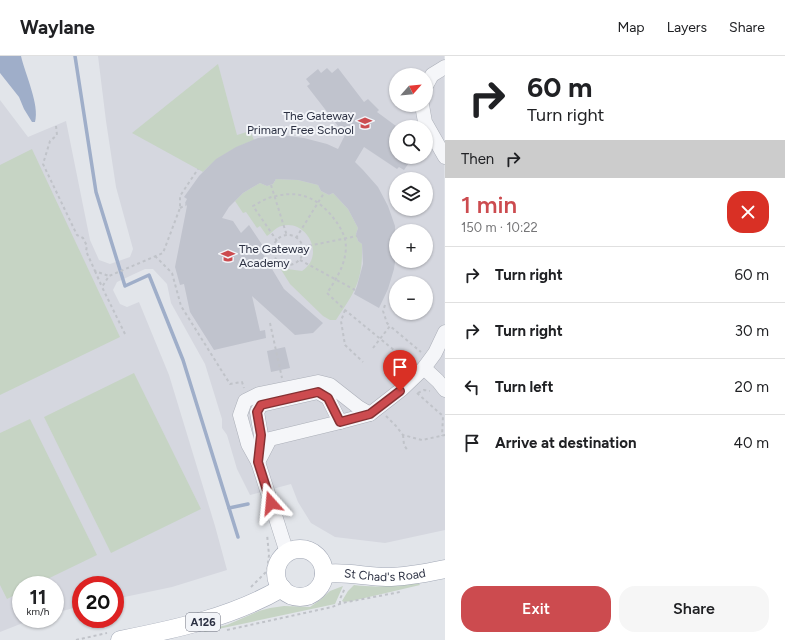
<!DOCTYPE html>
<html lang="en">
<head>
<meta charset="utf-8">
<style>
  body { margin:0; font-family:Figtree,sans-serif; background:#f6f6f6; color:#202124; height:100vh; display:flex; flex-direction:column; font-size:15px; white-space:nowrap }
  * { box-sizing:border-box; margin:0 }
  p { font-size:13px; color:#757577 }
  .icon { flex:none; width:22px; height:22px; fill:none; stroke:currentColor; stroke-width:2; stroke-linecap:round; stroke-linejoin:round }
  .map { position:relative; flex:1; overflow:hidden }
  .details { display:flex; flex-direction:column; background:#fff; width:340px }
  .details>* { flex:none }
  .banner { background:#fff; color:#202124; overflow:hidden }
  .needle { width:26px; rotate:63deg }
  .tools { position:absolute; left:389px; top:12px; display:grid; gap:8px }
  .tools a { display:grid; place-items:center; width:44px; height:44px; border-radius:50%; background:#fff; box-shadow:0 1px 3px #0004; font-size:20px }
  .speed { position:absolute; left:12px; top:520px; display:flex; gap:8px; font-size:20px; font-weight:700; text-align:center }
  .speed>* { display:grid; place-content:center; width:52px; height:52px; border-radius:50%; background:#fff; box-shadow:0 1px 3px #0004; line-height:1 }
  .speed small { font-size:10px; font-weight:400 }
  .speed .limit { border:6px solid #d22; background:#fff; color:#111 }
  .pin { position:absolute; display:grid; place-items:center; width:34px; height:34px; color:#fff; margin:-41px -17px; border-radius:50% 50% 50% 0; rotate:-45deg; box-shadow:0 0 4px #0007 }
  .pin .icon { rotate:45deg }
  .me { position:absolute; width:44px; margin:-22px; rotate:342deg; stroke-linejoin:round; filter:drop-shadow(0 0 3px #0008) }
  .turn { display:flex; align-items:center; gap:14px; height:84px; padding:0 16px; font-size:18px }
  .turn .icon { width:52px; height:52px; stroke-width:2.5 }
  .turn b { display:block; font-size:28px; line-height:34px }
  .then { display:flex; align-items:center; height:38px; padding:0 16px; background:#0003; gap:8px; font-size:15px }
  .round { display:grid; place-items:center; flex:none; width:42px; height:42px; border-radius:16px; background:#f6f6f6 }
  .overview { display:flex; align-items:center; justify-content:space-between; height:68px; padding:0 16px }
  h1 { font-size:24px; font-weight:600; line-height:30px; color:#cc4b4f }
  .primary-button { display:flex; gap:8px; margin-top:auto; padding:8px 16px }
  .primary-button a { flex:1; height:46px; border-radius:16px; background:#cc4b4f; color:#fff; font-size:16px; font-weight:600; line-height:46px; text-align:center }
  .primary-button a+a { background:#f6f6f6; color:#202124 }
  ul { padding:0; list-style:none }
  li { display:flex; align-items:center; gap:12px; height:56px; padding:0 16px; border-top:1px solid #e0e0e0 }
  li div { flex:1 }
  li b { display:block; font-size:15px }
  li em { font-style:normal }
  header { display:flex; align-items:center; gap:24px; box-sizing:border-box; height:56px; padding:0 20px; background:#fff; border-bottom:1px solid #e0e0e0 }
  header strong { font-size:19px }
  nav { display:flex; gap:22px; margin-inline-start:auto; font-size:14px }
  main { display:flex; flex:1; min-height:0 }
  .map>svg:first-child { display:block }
  .built { fill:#d5d7df; fill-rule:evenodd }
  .green { fill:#c6d4c4 }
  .water { fill:#9faec9 }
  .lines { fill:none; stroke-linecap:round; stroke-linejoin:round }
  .stream { stroke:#9faec9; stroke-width:3.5 }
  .building { fill:#c0c3cd }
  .minor-casing { stroke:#abafb8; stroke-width:15 }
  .major-casing { stroke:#a2a8b6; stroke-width:19 }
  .path { stroke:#c0c3c9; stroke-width:2; stroke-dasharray:3 3; stroke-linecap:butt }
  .minor { stroke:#f5f6f9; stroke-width:14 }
  .major { stroke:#fff; stroke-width:18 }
  .route-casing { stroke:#853133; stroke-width:10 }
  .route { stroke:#cc4b4f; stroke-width:7 }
  .labels { text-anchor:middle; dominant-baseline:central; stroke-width:4; stroke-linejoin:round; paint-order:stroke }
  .shield { fill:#f2f4f8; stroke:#676b79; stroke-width:1 }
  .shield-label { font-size:11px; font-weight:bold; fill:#2b3042 }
  .poi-label { font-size:12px; fill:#2b3042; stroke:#f2f4f8; text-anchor:end }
  .street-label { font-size:12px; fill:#2b3042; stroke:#f2f4f8 }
</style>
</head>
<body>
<header>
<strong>Waylane</strong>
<nav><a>Map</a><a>Layers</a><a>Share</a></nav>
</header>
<main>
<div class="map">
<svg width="445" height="584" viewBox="0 0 445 584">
  <rect width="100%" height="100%" fill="#e2e5ea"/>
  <path class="built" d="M98,0H444L445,474L385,487L335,481L311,467L298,446L291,428L250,439L237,413L227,379L222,372V363L205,308L171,247L167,228L153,213H145L117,226L113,234L120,248L127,251L139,246L169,319L215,470L227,514L172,531L115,543V529H81V550L55,557V529H21V563H33L0,576V44L28,81L66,65L90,184L99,204L110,208L130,201L133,193L116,131L106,65ZM396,19H426V49H396ZM396,71H426V101H396ZM396,123H426V153H396ZM396,175H426V205H396ZM396,227H426V257H396Z"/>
  <g class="green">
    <path d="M218,8L237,79L250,75L254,84C233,92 219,100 203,116L132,77Z"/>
    <polygon points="32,93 120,281 0,339 0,109"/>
    <path d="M276,123L298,124L318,129L321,135L329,139L333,137L348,153L358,172L356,178L358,185L362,188C363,224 356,234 336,264H330L323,260L290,228L280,212L302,215C328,198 303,158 277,172C274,174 270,178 267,180L260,170L257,172L246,156L243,157L235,145L243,137L260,127L267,130L273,128Z"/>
    <polygon points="134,317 201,453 111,497 44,361"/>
    <polygon points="30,363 97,499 35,529 21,529 21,536 7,543 0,529 0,377"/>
    <path d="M418,526L420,529L352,545L344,546L342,545L348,535L354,529C376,532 396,530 418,526Z"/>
    <polygon points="343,530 335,548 204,576 205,574 227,569 259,555 270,552 284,550 310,551 320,544 330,535"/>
  </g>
  <path class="water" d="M0,0H21C25,18 40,49 35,66H32L24,53L19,41L0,17Z"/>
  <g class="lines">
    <g class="stream">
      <polyline points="75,0 96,136 125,230 149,219 183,304 238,481"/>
      <polyline points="229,452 248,448"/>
    </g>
  </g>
  <g class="building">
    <polygon points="327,12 332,17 338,12 364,46 368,43 379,54 377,56 396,70 396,101 413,101 404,114 399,111 397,113 364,91 355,106 363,114 378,131 388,150 395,170 396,199 394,213 388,233 379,252 354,238 357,230 363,208 362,188 358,185 356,178 358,172 348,153 333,137 329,139 321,135 318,129 298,124 276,123 273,128 267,130 260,127 243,137 229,151 222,162 233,165 241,177 249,169 263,190 260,193 284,233 323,267 313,277 295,279 252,240 260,275 265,274 266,282 214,294 190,256 184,228 180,229 175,211 187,150 185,147 187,143 184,141 199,120 216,103 236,91 258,82 281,79 304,82 327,88 338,93 345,79 307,30 310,28 306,23 318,13 321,17"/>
    <polygon points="285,291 290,312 271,316 267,295"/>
  </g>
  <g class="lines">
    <defs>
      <g id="minor">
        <polyline points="426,30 432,19 445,11"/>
        <polyline points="422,49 425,66 445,101"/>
        <polyline points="424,312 438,325 445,334"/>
        <polygon points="318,336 328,342 340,366 270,383 258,406 261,379 257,356 261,349"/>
        <polyline points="340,366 370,358 402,333 424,312 435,297 445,276"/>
        <polyline points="287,497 258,406 248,388 240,359 245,345 259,338 318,326 330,329 358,351 370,358"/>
      </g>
      <g id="major">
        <circle cx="300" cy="517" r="24"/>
        <path id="s1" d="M324,518C345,515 366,521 386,521C406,521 426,517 445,513"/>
        <path d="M120,584C176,573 232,561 282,532"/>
      </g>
    </defs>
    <use href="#minor" class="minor-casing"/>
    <use href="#major" class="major-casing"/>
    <g class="path">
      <polyline points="56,70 57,79 50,85 43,108 77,179 83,182 87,190 86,195 95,215 109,220"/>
      <polyline points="271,129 287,180"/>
      <polyline points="180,152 186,149"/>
      <circle cx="288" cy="194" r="15"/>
      <polyline points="296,182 324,137"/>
      <path d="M277,185L253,150C260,146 268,141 276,140C302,134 319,143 335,164C339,169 343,176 345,183C349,202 338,221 327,237L345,254L411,308"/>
      <polyline points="303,191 357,180"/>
      <polyline points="155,200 172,217 181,250 230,328 242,326 244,332"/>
      <polyline points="300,204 355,234"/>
      <polyline points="95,215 102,231"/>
      <polyline points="385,249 383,255 387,267 390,270"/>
      <polyline points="345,254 341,265 345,289 363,306"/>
      <polyline points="270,267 282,322"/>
      <polyline points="125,278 102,231 109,220 163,197 180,152 180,140 198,113"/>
      <polyline points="373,292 390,270 421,296"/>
      <polyline points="417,337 443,360 442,380"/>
      <polyline points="418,337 424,334 430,335"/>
      <polyline points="386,360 396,370 403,379 422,384 445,379"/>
      <polyline points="403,379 404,389 408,395"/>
      <polyline points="251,531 267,515 269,499 267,478"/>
      <polyline points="340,548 340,543 345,532"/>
      <polyline points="227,574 332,551 342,547 400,536"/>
      <polyline points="76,584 107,577"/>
    </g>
    <use href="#minor" class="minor"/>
    <use href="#major" class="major"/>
  </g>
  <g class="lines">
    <defs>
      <polyline id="route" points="271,447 258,406 261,379 257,356 261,349 318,336 328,342 340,366 370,358 400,335"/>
    </defs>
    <use href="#route" class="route-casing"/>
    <use href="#route" class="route"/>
  </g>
  <defs>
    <symbol id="school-bare" viewBox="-9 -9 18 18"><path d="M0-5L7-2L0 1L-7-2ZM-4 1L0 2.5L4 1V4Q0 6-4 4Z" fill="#cc4b4f" stroke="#f2f4f8" stroke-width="2.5" paint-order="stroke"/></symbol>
  </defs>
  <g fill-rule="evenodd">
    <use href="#school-bare" x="355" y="57" width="20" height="20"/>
    <use href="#school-bare" x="218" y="190" width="20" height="20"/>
  </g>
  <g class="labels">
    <rect class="shield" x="186" y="557" width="34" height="18" rx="3"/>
    <g class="shield-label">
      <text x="203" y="566">A126</text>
    </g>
    <g class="poi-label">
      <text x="354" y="60">The Gateway<tspan x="354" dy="14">Primary Free School</tspan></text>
      <text x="239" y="193" text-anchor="start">The Gateway<tspan x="239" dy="14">Academy</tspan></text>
    </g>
    <g class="street-label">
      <text stroke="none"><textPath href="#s1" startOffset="61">St Chad's Road</textPath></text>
    </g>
  </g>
</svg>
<div class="tools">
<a><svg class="needle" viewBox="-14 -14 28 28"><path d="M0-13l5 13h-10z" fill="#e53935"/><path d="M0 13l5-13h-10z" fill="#757577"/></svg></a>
<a><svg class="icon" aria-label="search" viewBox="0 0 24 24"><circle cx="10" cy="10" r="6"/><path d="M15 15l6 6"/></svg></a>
<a><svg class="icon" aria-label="layers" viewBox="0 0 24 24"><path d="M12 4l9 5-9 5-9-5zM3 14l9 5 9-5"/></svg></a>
<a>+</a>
<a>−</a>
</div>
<div class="speed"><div>11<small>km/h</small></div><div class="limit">20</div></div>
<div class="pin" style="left:400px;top:335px;background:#d93025"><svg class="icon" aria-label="arrive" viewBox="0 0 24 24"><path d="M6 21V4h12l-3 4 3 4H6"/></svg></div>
<svg class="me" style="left:271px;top:447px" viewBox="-20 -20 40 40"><path d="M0-17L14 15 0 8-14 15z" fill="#cc4b4f" stroke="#fff" stroke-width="4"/></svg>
</div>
<section class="details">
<div class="banner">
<div class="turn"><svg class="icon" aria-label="right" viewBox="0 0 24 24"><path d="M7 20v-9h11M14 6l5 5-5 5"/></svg><div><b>60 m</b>Turn right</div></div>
<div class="then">Then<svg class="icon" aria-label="right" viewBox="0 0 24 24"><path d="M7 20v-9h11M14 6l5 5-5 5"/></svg></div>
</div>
<div class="overview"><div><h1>1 min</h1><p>150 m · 10:22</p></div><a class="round" style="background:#d93025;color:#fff"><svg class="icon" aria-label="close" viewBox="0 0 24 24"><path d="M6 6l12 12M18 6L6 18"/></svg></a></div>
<ul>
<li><svg class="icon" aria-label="right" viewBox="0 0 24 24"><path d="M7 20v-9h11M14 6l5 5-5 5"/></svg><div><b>Turn right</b></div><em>60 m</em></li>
<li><svg class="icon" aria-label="right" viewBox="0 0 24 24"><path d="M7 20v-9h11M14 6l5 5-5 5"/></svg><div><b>Turn right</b></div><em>30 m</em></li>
<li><svg class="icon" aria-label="left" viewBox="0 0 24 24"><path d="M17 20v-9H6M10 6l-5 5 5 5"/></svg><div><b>Turn left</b></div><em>20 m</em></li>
<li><svg class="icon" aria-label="arrive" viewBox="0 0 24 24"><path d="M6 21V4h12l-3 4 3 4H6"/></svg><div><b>Arrive at destination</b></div><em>40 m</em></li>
</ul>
<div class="primary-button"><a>Exit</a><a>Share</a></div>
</section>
</main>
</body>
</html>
